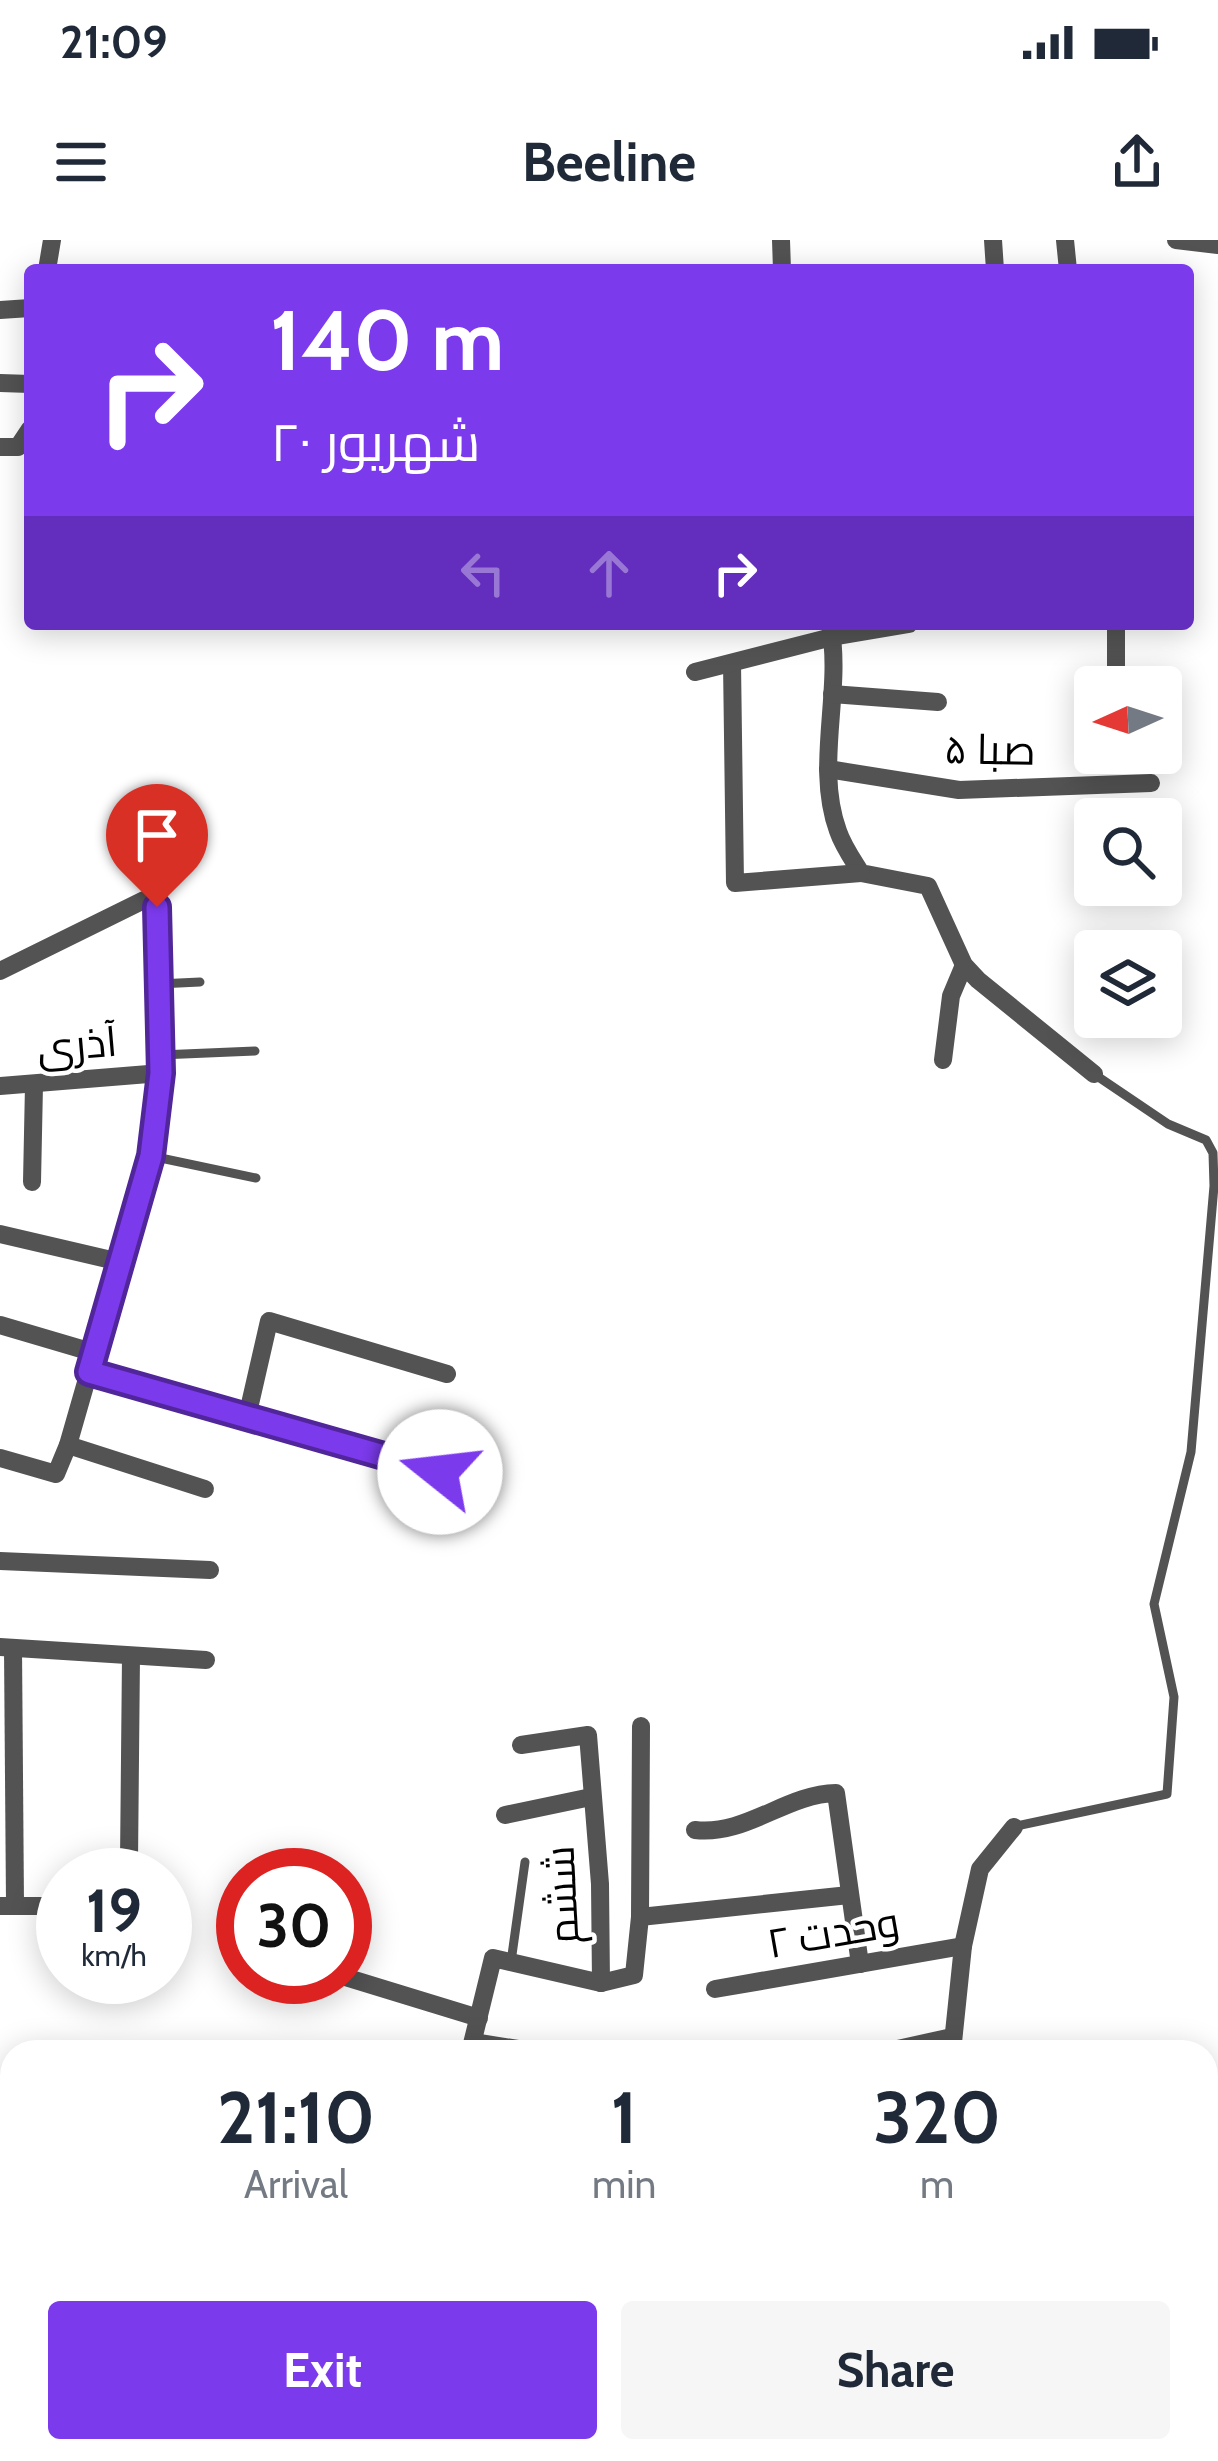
<!DOCTYPE html>
<html lang="en">
<head>
<meta charset="utf-8">
<style>
  body { margin:0; font-family:Cabin,Cairo,sans-serif; background:#f6f6f7; color:#1f2937; height:100vh; display:flex; flex-direction:column; font-size:45px; white-space:nowrap }
  * { box-sizing:border-box; margin:0 }
  p { font-size:39px; color:#747a83 }
  .icon { flex:none; width:66px; height:66px; fill:none; stroke:currentColor; stroke-width:2; stroke-linecap:round; stroke-linejoin:round }
  .map { position:relative; flex:1; overflow:hidden }
  .drawer { position:absolute; left:0px; top:1800px; width:1218px; height:423px; display:flex; flex-direction:column; background:#fff; border-radius:36px 36px 0 0; box-shadow:0 6px 30px #0003 }
  .drawer>* { flex:none }
  .hud { position:absolute; left:24px; top:24px; width:1170px; height:366px; border-radius:12px; box-shadow:0 6px 30px #0003; background:#7c3aed; color:#fff; overflow:hidden }
  .needle { width:78px; rotate:267deg }
  .controls { position:absolute; left:1074px; top:426px; display:grid; gap:24px }
  .controls a { display:grid; place-items:center; width:108px; height:108px; border-radius:12px; background:#fff; box-shadow:0 6px 30px #0003; font-size:60px }
  .speed { position:absolute; left:36px; top:1608px; display:flex; gap:24px; font-size:60px; font-weight:700; text-align:center }
  .speed>* { display:grid; place-content:center; width:156px; height:156px; border-radius:50%; background:#fff; box-shadow:0 6px 30px #0003; line-height:1 }
  .speed small { font-size:30px; font-weight:400 }
  .speed .limit { border:18px solid #d22; background:#fff; color:#111 }
  .pin { position:absolute; display:grid; place-items:center; width:102px; height:102px; color:#fff; margin:-123px -51px; border-radius:50% 50% 50% 0; rotate:-45deg; box-shadow:0 0 12px #0007 }
  .pin .icon { rotate:45deg }
  .me { position:absolute; width:132px; margin:-66px; rotate:286deg; stroke-linejoin:round; filter:drop-shadow(0 0 9px #0008) }
  .turn { display:flex; align-items:center; gap:42px; height:252px; padding:0 48px; font-size:54px }
  .turn .icon { width:156px; height:156px; stroke-width:2.5 }
  .turn b { display:block; font-size:84px; line-height:102px }
  .lanes { display:flex; align-items:center; height:114px; padding:0 48px; background:#0003; justify-content:center; gap:60px; direction:ltr }
  .lanes .off { opacity:.35 }
  .eta { display:flex; justify-content:space-evenly; align-items:center; height:204px; text-align:center }
  .eta b { font-size:72px; font-weight:700; line-height:84px }
  .cta { display:flex; gap:24px; margin-top:auto; padding:24px 48px }
  .cta a { flex:1; height:138px; border-radius:12px; background:#7c3aed; color:#fff; font-size:48px; font-weight:700; line-height:138px; text-align:center }
  .cta a+a { background:#f6f6f7; color:#1f2937 }
  .status { display:flex; justify-content:space-between; align-items:center; height:84px; padding:0 60px; background:#fff; direction:ltr }
  .status svg { height:33px; fill:currentColor }
  header { display:flex; justify-content:space-between; align-items:center; height:156px; padding:0 48px; background:#fff; font-size:54px; font-weight:700 }
  .map>svg:first-child { display:block }
  .lines { fill:none; stroke-linecap:round; stroke-linejoin:round }
  .lane { stroke:#535353; stroke-width:9 }
  .street { stroke:#535353; stroke-width:18 }
  .route-casing { stroke:#51269a; stroke-width:30 }
  .route { stroke:#7c3aed; stroke-width:21 }
  .labels { text-anchor:middle; dominant-baseline:central; stroke-width:9; stroke-linejoin:round; paint-order:stroke }
  .street-label { font-size:42px; fill:#000; stroke:#fff }
</style>
</head>
<body>
<div class="status"><b>21:09</b><svg viewBox="0 0 49 12"><path d="M0 12V9h3v3zM5 12V6h3v6zM10 12V3h3v9zM15 12V0h3v12zM26 1h20v11H26zM47 4h2v5h-2z"/></svg></div>
<header><svg class="icon" aria-label="menu" viewBox="0 0 24 24"><path d="M4 6h16M4 12h16M4 18h16"/></svg>Beeline<svg class="icon" aria-label="share" viewBox="0 0 24 24"><path d="M12 15V3M7 8l5-5 5 5M5 13v7h14v-7"/></svg></header>
<div class="map">
<svg width="1218" height="2221" viewBox="0 0 1218 2221">
  <rect width="100%" height="100%" fill="#fff"/>
  <g class="lines">
    <g class="lane">
      <polyline points="158,744 200,742"/>
      <polyline points="160,815 255,811"/>
      <polyline points="151,916 256,938"/>
      <polyline points="1016,1586 1167,1554 1174,1457 1154,1364 1191,1212 1214,946 1213,913 1206,900 1168,884 1094,834"/>
      <polyline points="511,1722 525,1622"/>
    </g>
    <g class="street">
      <polyline points="781,0 782,30"/>
      <polyline points="993,0 995,30"/>
      <polyline points="1065,0 1068,30"/>
      <polyline points="1176,0 1218,5"/>
      <polyline points="47,30 52,0"/>
      <polyline points="0,70 30,68"/>
      <polyline points="0,143 30,144"/>
      <polyline points="0,207 18,207 30,189"/>
      <path d="M830,384C843,452 814,525 838,591C843,606 853,620 861,633L928,646L964,725L978,740L1094,834"/>
      <polyline points="1116,384 1116,447"/>
      <polyline points="732,423 735,643 861,633"/>
      <polyline points="695,432 832,397 909,384"/>
      <polyline points="832,454 938,462"/>
      <polyline points="828,529 959,550 1151,543"/>
      <polyline points="0,731 144,660 152,661 157,667 161,833 151,916 68,1205 56,1234 0,1218"/>
      <polyline points="943,820 951,756 964,725"/>
      <polyline points="0,846 161,833"/>
      <polyline points="32,942 34,845"/>
      <polyline points="0,994 120,1022"/>
      <polyline points="0,1085 95,1113"/>
      <polyline points="89,1132 247,1177 269,1081 447,1134"/>
      <polyline points="247,1177 440,1232"/>
      <polyline points="68,1205 205,1249"/>
      <polyline points="0,1321 210,1330"/>
      <polyline points="0,1407 206,1420"/>
      <polyline points="13,1408 15,1664"/>
      <polyline points="505,1575 591,1557"/>
      <path d="M695,1590C746,1596 786,1554 836,1553L860,1724"/>
      <polyline points="129,1621 131,1416"/>
      <polyline points="0,1666 63,1666"/>
      <polyline points="640,1677 641,1486"/>
      <polyline points="345,1737 479,1778"/>
      <polyline points="601,1743 634,1735 640,1677 849,1655"/>
      <polyline points="715,1749 963,1706"/>
      <polyline points="473,1802 537,1812"/>
      <polyline points="470,1812 493,1718 601,1743 600,1644 588,1495 521,1505"/>
      <polyline points="884,1812 952,1797"/>
      <polyline points="952,1812 963,1706 980,1629 1014,1587"/>
      <polyline points="0,2184 12,2184"/>
      <polyline points="186,2211 211,2221"/>
      <polyline points="388,2211 411,2221"/>
      <polyline points="928,2211 974,2221"/>
      <polyline points="491,2221 492,2211"/>
      <polyline points="630,2221 631,2211"/>
      <polyline points="744,2221 745,2211"/>
      <polyline points="851,2221 853,2211"/>
    </g>
  </g>
  <g class="lines">
    <defs>
      <polyline id="route" points="157,667 161,833 151,916 89,1132 440,1232"/>
    </defs>
    <use href="#route" class="route-casing"/>
    <use href="#route" class="route"/>
  </g>
  <g class="labels">
    <g class="street-label">
      <text transform="translate(990 509) rotate(1)">صبا ۵</text>
      <text transform="translate(77 804) rotate(-5)">آذری</text>
      <text transform="translate(561 1655) rotate(-93)">ششم</text>
      <text transform="translate(833 1692) rotate(-10)">وحدت ۲</text>
    </g>
  </g>
</svg>
<div class="controls">
<a><svg class="needle" viewBox="-14 -14 28 28"><path d="M0-13l5 13h-10z" fill="#e53935"/><path d="M0 13l5-13h-10z" fill="#747a83"/></svg></a>
<a><svg class="icon" aria-label="search" viewBox="0 0 24 24"><circle cx="10" cy="10" r="6"/><path d="M15 15l6 6"/></svg></a>
<a><svg class="icon" aria-label="layers" viewBox="0 0 24 24"><path d="M12 4l9 5-9 5-9-5zM3 14l9 5 9-5"/></svg></a>
</div>
<div class="speed"><div>19<small>km/h</small></div><div class="limit">30</div></div>
<div class="pin" style="left:157px;top:667px;background:#d93025"><svg class="icon" aria-label="arrive" viewBox="0 0 24 24"><path d="M6 21V4h12l-3 4 3 4H6"/></svg></div>
<svg class="me" style="left:440px;top:1232px" viewBox="-20 -20 40 40"><circle r="19" fill="#fff"/><path d="M0-13L10 11 0 6-10 11z" fill="#7c3aed"/></svg>
<div class="hud">
<div class="turn"><svg class="icon" aria-label="right" viewBox="0 0 24 24"><path d="M7 20v-9h11M14 6l5 5-5 5"/></svg><div><b>140 m</b>شهریور ۲۰</div></div>
<div class="lanes"><svg class="icon off" aria-label="left" viewBox="0 0 24 24"><path d="M17 20v-9H6M10 6l-5 5 5 5"/></svg><svg class="icon off" aria-label="ahead" viewBox="0 0 24 24"><path d="M12 20V5M6 11l6-6 6 6"/></svg><svg class="icon" aria-label="right" viewBox="0 0 24 24"><path d="M7 20v-9h11M14 6l5 5-5 5"/></svg></div>
</div>
<section class="drawer">
<div class="eta">
<div><b>21:10</b><p>Arrival</p></div>
<div><b>1</b><p>min</p></div>
<div><b>320</b><p>m</p></div>
</div>
<div class="cta"><a>Exit</a><a>Share</a></div>
</section>
</div>
</body>
</html>
